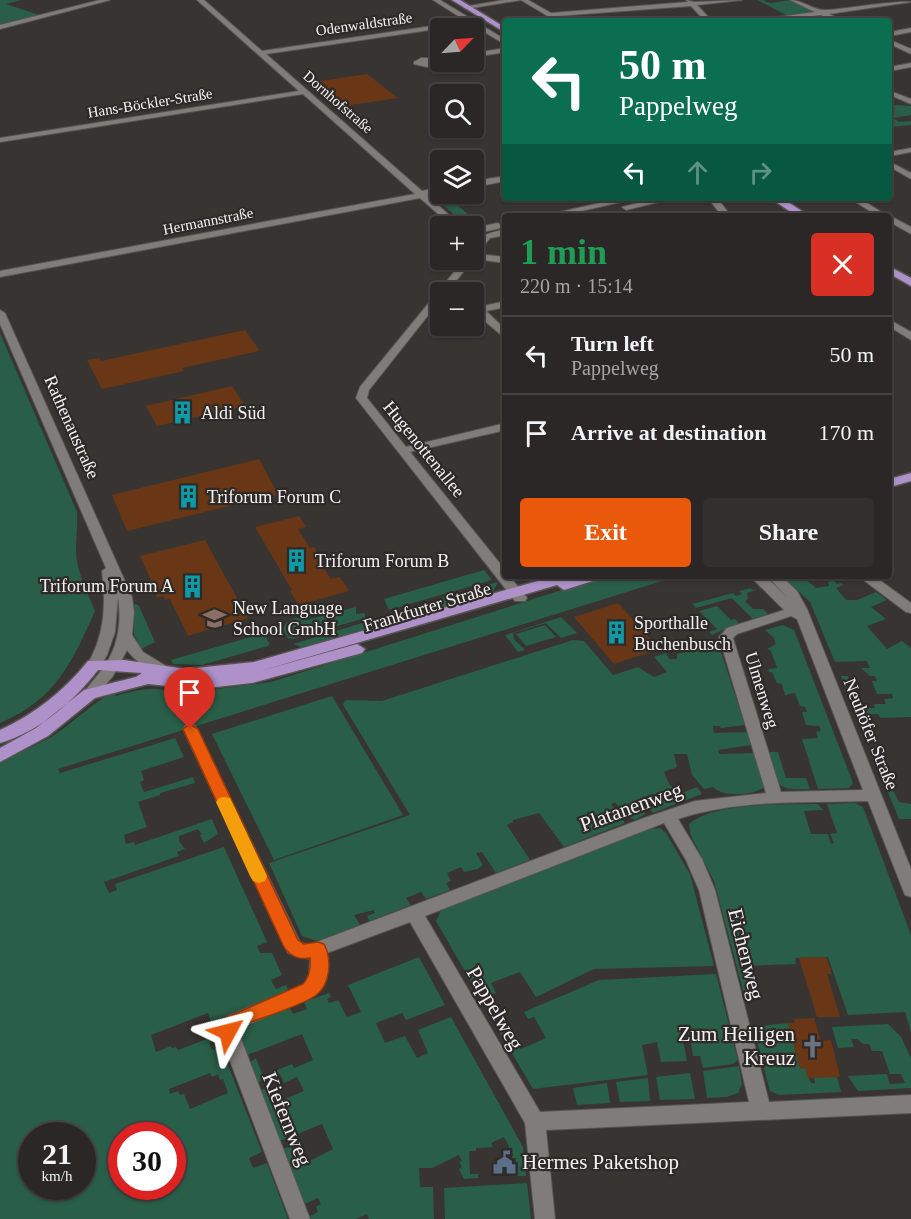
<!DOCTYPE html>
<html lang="en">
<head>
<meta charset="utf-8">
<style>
  body { margin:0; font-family:Georgia,serif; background:#322f2e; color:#f1f3f6; height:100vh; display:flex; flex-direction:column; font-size:22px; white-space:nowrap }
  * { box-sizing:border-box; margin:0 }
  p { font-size:20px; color:#a5a5a7 }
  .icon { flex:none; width:33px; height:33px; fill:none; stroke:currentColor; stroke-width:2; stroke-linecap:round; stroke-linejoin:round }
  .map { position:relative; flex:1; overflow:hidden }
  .side { position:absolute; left:502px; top:213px; width:390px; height:366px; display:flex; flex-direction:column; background:#2a2726; border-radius:6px; box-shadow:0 2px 4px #0004,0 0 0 2px #464443 }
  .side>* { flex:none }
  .top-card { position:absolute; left:502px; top:18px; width:390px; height:183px; border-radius:6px; box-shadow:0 2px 4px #0004,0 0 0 2px #464443; background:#0b6e4f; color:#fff; overflow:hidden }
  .needle { width:39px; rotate:65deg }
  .fabs { position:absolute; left:430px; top:18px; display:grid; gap:12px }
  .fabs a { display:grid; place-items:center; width:54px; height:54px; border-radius:6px; background:#2a2726; box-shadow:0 2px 4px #0004,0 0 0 2px #464443; font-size:30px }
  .speed { position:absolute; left:18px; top:1122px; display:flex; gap:12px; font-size:30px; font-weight:700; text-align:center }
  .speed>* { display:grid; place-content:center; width:78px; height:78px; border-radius:50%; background:#2a2726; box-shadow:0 2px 4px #0004,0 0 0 2px #464443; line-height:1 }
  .speed small { font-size:15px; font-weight:400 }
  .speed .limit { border:9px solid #d22; background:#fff; color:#111 }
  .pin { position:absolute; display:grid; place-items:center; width:51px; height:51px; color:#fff; margin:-62px -26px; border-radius:50% 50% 50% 0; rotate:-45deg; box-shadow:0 0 6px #0007 }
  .pin .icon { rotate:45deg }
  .me { position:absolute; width:66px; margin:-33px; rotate:52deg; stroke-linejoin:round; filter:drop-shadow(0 0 4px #0008) }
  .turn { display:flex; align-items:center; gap:21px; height:126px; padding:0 18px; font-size:27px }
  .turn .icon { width:78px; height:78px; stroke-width:2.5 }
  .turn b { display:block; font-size:42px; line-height:51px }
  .lanes { display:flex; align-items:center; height:57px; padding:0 18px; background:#0003; justify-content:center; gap:30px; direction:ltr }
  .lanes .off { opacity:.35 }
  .round { display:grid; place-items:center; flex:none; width:63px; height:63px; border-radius:6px; background:#322f2e }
  .summary { display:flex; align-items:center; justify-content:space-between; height:102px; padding:0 18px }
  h1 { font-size:36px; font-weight:700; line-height:45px; color:#1e9e55 }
  .action { display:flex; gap:12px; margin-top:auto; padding:12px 18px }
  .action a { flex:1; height:69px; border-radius:6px; background:#ea580c; color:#fff; font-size:24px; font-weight:700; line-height:69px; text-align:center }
  .action a+a { background:#322f2e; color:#f1f3f6 }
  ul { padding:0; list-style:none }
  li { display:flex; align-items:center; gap:18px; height:78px; padding:0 18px; border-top:2px solid #464443 }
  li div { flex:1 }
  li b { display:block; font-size:22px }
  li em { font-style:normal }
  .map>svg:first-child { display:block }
  .green { fill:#295e48; fill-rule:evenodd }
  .building { fill:#693716 }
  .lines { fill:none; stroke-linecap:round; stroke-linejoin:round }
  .minor-casing { stroke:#565452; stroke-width:2 }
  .major-casing { stroke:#565452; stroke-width:3 }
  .minor { fill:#807c79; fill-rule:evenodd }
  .major { fill:#ad91c8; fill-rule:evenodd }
  .route { fill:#ea580c; stroke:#983908; stroke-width:1.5 }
  .slow { fill:#f59e0b }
  .labels { text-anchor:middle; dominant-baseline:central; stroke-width:4.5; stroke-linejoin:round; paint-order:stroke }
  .far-street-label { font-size:15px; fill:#f4f2f0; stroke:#2e2a28 }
  .poi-label { font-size:18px; fill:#f4f2f0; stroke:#2e2a28; text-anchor:start }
  .street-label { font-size:18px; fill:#f4f2f0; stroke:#2e2a28 }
  .near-street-label { font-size:21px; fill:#f4f2f0; stroke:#2e2a28 }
  .near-poi-label { font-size:21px; fill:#f4f2f0; stroke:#2e2a28; text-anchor:end }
</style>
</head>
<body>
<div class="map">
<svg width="911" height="1219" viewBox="0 0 911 1219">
  <rect width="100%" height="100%" fill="#383432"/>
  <g class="green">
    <polygon points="0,0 21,0 6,4 39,15 0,24"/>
    <polygon points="757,0 766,0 764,1 771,3 790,0 817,12 788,16"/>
    <polygon points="897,105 911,106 911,115 893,118 899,122 911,121 911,125 890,127 890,106"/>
    <polygon points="438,193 444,194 481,225 465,224 435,198"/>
    <path d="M0,333L77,512C78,525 76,538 76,551C76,571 88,593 95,611C72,663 55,700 0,723Z"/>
    <polygon points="484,570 492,580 389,610 384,599"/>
    <path d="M606,576L675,577L58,769L60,773L175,738L184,757L141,771L144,780L140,782L144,792L193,777L195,783L160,793V795L138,802L147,827L124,835L126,844L134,842L135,845L212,819L218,834L204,843L200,835L202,834L198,829L179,836V841L185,849L177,852L179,856L104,882L109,893L117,890L115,884L224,847L267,942L257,946L260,953H272L282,975L271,980L276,989L286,985L288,989L284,993L211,1022L208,1013L151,1035L156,1052L171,1046L172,1048L176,1047L178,1050L207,1039L204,1030L213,1026L218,1039L209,1042L212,1050L221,1047L262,1152L249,1158L253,1168L267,1163L288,1219H0V760C21,752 41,744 60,731C78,718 94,702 114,692L116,696C141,688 173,682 190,707L197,704L186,693L271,682ZM210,1073L212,1077L218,1074L220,1080L223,1079L228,1093L190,1109L184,1094L180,1095L178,1091L170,1094L169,1089ZM32,1136H82V1186H32ZM122,1136H172V1186H122Z"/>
    <polygon points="782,576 802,576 816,588 829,586 828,582 833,580 837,584 841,583 843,585 836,588 846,600 857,600 876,592 887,600 871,607 886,619 867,626 887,649 902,641 911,648 911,717 880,718 878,714 856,715 841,676 848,676 851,688 853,688 862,708 875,708 874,704 886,704 884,699 893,698 892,694 877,694 872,681 877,681 875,676 870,676 861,668 870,668 867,661 835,662 810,602"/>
    <polygon points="498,582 492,594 396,622 389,618 392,613"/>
    <polygon points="758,585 762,588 747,593 748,599 745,601 753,609 763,609 768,614 753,619 732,598 696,608 692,604 733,593 736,596 742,594 739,591 750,588 753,590 760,589"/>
    <polygon points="136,604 139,606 155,642 141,649 134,634 133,605"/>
    <polygon points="717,606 731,620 735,619 739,623 712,635 709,632 717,629 699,611"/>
    <path d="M356,607V614L365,613V618L293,639L288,638L283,630C285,619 295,619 304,616L307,620Z"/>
    <polygon points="561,617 577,633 561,638 546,623 513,633 514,639 525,650 518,652 505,635"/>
    <polygon points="372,620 377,622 377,628 304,648 293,644"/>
    <polygon points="545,625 556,637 526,646 516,634"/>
    <polygon points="783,625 794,630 853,783 849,788 818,789 802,739 818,738 816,732 821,731 819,726 806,725 802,712 807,712 805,707 800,706 795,693 785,695 782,684 777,683 772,672 769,672 768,669 777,668 771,651 767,649 776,644 774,638 765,630"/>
    <polygon points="265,633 268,642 270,643 268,646 202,665 173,664 171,660"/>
    <path d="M573,640L584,641L613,675L638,667L654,677L667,672L654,657L666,653L669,659H677V654L718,643L745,725L721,728L720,726H713L714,733L747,732L751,745L718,750L719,754L754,753L764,787C754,796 722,797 713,787L704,789L692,775L687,754H674L677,767L664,772L669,784L680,794L697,787L702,794L653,813L641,799L637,801L644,809L645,814L635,820L627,816L615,802L611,804L625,823L564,847L539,813L513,820V822L507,825L530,860L496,873L482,852L476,853L483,865L478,869L464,872L461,867L447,873L451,881L446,883L450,890L426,899L421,892L406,898L411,905L369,921L367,916L375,913L374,910L354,915L360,925L317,941L302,936L269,863L410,815L343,705L345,700L382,701Z"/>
    <polygon points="332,696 403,815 274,860 212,734"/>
    <path d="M768,752H778L786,778H806L810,789C773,791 779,785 768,752Z"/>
    <polygon points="881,775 885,775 899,802 911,804 911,819 899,819"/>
    <path d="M855,803L863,807L911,935V1032L905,1012L848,1015L828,957L795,958L796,964L743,966L751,994L746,1001L714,881L691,836L689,824C716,801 784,805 818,804L823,810L804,811L811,834H828L833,851L831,844L834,843L830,834L837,833L827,804Z"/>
    <polygon points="660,828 666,833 690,874 714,966 594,969 536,997 520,972 491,983 496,993 481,999 436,921 442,909 650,829"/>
    <polygon points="419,957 445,1005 406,1020 402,1013 376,1023 385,1043 405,1036 417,1058 428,1053 418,1030 451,1017 523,1147 526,1176 513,1176 512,1164 516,1164 516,1158 512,1158 513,1154 504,1137 491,1143 493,1147 476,1148 476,1151 469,1151 470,1174 478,1174 478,1178 464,1179 459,1169 462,1167 459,1162 462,1161 459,1155 432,1168 419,1168 420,1187 433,1187 434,1219 369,1219 367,1214 356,1219 311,1219 310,1216 318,1212 316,1207 321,1204 318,1198 305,1204 283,1149 291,1146 300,1166 333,1149 322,1124 280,1141 259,1091 269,1087 275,1103 304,1091 297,1077 284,1083 280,1074 256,1083 248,1064 256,1058 263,1076 292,1064 294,1068 313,1060 302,1034 245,1056 236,1034 240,1027 290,1008 293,1014 307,1009 304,1002 329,993 331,997 327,999 329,1003 338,1000 347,1017 361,1012 348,985"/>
    <polygon points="716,974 738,1060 733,1064 703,1068 700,1056 693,1056 691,1043 693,1043 691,1033 682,1035 687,1061 661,1062 657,1042 642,1045 648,1075 533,1089 499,1031 509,1027 512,1033 509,1038 511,1041 513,1040 521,1049 546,1038 534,1017 528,1019 524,1012 599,980"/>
    <polygon points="788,1023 800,1068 805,1068 811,1083 815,1083 814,1077 837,1077 841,1092 779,1095 770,1091 753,1027"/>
    <polygon points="888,1024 901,1037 911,1058 911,1088 858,1091 848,1076 887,1074 890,1084 905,1083 901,1074 890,1074 882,1051 872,1051 869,1044 863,1044 857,1039 851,1039 854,1047 838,1048 832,1027"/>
    <polygon points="739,1066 742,1084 738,1093 727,1097 707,1098 703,1071"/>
    <polygon points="690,1073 695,1099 660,1100 656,1077"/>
    <polygon points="648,1078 650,1101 620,1102 616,1082"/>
    <polygon points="607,1083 610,1103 577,1105 573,1088"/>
    <polygon points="527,1183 531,1219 445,1219 444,1188"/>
  </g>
  <g class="building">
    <polygon points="367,74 398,98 344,106 315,82"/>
    <polygon points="245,330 260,351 182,368 184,371 102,389 87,360 99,358 101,361"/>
    <polygon points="232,386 245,406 157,426 146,406"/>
    <polygon points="259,459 278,494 127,531 112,495"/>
    <polygon points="299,516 306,527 298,529 310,548 314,547 322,559 318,560 331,579 340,577 349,591 299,605 295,599 290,591 292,590 255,527"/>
    <polygon points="205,540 248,618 188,636 170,599 165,600 163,596 157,598 153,589 155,589 140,556"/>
    <polygon points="618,603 659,649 614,664 574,617"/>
    <polygon points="826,957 832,974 827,974 840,1017 817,1017 799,958"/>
    <polygon points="814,1018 821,1041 831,1040 840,1077 808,1078 805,1068 800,1069 788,1023 795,1023 794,1019"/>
  </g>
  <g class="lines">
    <defs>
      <g id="minor">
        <polygon points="100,0 110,0 0,29 0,25"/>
        <polygon points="197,0 204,0 262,51 466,21 433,0 440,0 506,40 506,45 471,24 266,54 422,191 441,187 441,193 427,195 461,226 452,226 420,198 0,277 0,271 415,194 303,94 0,142 0,138 299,91"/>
        <polygon points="504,0 528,0 551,13 688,2 686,0 694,2 742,0 697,5 712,21 705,21 691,6 557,16 562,21 556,21 521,0 466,9 463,7"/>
        <path d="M790,0C803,0 814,11 826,10C845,9 898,0 911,2L829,14L843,21H835L821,15L771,21H750L815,12Z"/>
        <polygon points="911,28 911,32 890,36 890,32"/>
        <polygon points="890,40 911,49 911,54 890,44"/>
        <polygon points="506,48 506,52 474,57 474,53"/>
        <polygon points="421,58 441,58 441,62 443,62 427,67 414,64 414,62"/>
        <polygon points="911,63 911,67 890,71 890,67"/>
        <polygon points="890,91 911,99 911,104 890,95"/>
        <polygon points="911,148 911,152 890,156 890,152"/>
        <polygon points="890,162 911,173 911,179 890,167"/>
        <polygon points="506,176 506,181 474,187 474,181"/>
        <polygon points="622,198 639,198 559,216 542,216"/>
        <polygon points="658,198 675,198 626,210 622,207"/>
        <polygon points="708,198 717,198 731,216 722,216"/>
        <polygon points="849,198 859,198 888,216 878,216"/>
        <polygon points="890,216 911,227 911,234 890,222"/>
        <polygon points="498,223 502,226 501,228 474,234 474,228"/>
        <path d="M506,229V235L490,238L477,254L506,257V263L474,259C474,235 485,234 506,229Z"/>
        <polygon points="464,260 473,260 447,292 441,292 441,299 369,390 367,398 406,447 506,423 506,430 410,452 506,571 506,576 509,576 525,595 527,598 525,601 515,601 356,398 360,387"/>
        <polygon points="506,301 506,307 486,311 506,330 506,339 474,312 474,306 479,307"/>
        <path d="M0,310L5,313L132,597L134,612L132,635L143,652L171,669L173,672L171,675C157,679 135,661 127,650L113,676L95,697H85L83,694C88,686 95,679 101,671C118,649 122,624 118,597L115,632L107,655L99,668H89L87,665C105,635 106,605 102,571L106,568L0,324Z"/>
        <polygon points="890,320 911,332 911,340 890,327"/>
        <path d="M750,576H765L787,597L767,576H781L797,591L807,609L911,869V897L905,895L903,890L868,801C805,803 738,799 678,819L702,859L715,890L769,1102L911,1095V1113L546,1130L555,1219H535L525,1123L410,922L327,953V976L316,995L243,1027L238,1031L310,1219H290L219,1032L223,1020L229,1015L304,985L309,976L310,959L288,953L183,729L185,725H195L197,729L300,942L309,945L644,818L695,801L766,793L719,637L727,628L784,610ZM791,616L797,619L863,790L781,792L733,638L737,634ZM664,823L686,860L699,890L749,1102L540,1112L425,916Z"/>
        <polygon points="858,576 874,576 911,603 911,613 906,612"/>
      </g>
      <g id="major">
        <polygon points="452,0 460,0 506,28 506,33"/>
        <polygon points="770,198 782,198 809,216 797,216"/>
        <polygon points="890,267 911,278 911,286 890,274"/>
        <polygon points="911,473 911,481 890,487 890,479"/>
        <path d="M555,576H601L599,579L564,590L557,585L260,671L357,644L365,649L362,653L252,683L198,689L148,684L95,698L48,736L0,762V748L36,728L84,690L136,677L142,673L98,670C74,701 39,732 0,743V730C35,714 64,691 88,661L124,660L186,669L254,662Z"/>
      </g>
    </defs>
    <use href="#minor" class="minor-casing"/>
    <use href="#major" class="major-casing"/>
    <use href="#minor" class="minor"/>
    <use href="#major" class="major"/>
  </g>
  <path class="route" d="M190,724L198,729L298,940L304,944L318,942L324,944C332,959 331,985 315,996C300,1006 264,1017 246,1024L238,1029L234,1038L228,1040L221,1038L218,1032L225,1018L303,984C310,976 311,968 310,958C298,960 289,956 283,945L183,729Z"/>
  <polygon class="slow" points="224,797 230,798 232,802 267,876 265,881 259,883 253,881 250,876 216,802 219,798"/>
  <defs>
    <symbol id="building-bare" viewBox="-9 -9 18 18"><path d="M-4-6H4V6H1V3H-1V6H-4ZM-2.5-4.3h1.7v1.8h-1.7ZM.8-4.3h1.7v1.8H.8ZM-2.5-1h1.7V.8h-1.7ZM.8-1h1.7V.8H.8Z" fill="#0f9aa8" stroke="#2e2a28" stroke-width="2.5" paint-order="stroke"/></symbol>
    <symbol id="university-bare" viewBox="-9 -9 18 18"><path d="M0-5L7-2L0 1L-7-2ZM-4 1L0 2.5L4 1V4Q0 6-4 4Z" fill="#8d6e63" stroke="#2e2a28" stroke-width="2.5" paint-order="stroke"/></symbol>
    <symbol id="church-bare" viewBox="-9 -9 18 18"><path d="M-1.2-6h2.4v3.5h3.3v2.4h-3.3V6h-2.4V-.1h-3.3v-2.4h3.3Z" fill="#6b7280" stroke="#2e2a28" stroke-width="2.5" paint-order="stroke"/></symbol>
    <symbol id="civic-bare" viewBox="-9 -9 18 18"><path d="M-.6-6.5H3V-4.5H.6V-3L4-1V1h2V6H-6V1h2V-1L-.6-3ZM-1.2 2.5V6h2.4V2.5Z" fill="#5c6f8a" stroke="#2e2a28" stroke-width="2.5" paint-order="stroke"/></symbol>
  </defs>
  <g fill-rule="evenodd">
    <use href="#building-bare" x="166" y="396" width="33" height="33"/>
    <use href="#building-bare" x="172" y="480" width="33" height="33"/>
    <use href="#building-bare" x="280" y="544" width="33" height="33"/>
    <use href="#building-bare" x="176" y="570" width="33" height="33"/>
    <use href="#university-bare" x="198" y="602" width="33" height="33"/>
    <use href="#building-bare" x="600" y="616" width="33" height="33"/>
    <use href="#church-bare" x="796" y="1030" width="33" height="33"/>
    <use href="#civic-bare" x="488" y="1146" width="33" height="33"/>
  </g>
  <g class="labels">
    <g class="far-street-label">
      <text transform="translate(364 24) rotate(-8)">Odenwaldstraße</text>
      <text transform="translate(338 102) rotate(41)">Dornhofstraße</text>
      <text transform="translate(150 103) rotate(-9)">Hans-Böckler-Straße</text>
      <text transform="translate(208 221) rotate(-11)">Hermannstraße</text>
    </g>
    <g class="poi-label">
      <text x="201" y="413">Aldi Süd</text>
      <text x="207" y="497">Triforum Forum C</text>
      <text x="315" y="561">Triforum Forum B</text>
      <text x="174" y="586" text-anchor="end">Triforum Forum A</text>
      <text x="233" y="608">New Language<tspan x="233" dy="21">School GmbH</tspan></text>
      <text x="634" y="623">Sporthalle<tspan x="634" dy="21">Buchenbusch</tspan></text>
    </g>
    <g class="street-label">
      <text transform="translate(72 427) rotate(66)">Rathenaustraße</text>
      <text transform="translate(424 449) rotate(51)">Hugenottenallee</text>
      <text transform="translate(427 607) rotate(-17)">Frankfurter Straße</text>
      <text transform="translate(762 690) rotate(73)">Ulmenweg</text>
      <text transform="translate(871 734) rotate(68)">Neuhöfer Straße</text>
    </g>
    <g class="near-street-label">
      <text transform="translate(631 807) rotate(-20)">Platanenweg</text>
      <text transform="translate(746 954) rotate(76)">Eichenweg</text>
      <text transform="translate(495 1008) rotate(60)">Pappelweg</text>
      <text transform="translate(287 1119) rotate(68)">Kiefernweg</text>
    </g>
    <g class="near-poi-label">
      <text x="795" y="1034">Zum Heiligen<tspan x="795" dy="24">Kreuz</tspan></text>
      <text x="522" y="1162" text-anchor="start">Hermes Paketshop</text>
    </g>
  </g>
</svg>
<div class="fabs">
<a><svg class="needle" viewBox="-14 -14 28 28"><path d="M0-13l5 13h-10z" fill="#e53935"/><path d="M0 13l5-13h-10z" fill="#a5a5a7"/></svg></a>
<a><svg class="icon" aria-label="search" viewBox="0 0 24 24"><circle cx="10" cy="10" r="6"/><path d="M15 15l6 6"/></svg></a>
<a><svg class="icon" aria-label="layers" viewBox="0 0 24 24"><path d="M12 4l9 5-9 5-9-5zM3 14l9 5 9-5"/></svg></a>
<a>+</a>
<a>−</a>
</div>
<div class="speed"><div>21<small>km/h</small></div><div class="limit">30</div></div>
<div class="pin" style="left:190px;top:729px;background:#d93025"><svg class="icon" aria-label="arrive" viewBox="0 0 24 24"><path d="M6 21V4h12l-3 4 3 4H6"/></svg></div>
<svg class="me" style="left:228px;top:1032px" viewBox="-20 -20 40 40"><path d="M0-17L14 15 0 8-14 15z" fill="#ea580c" stroke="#fff" stroke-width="4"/></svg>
<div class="top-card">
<div class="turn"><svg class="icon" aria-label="left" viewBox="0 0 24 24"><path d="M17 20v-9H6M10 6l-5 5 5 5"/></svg><div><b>50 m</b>Pappelweg</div></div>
<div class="lanes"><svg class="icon" aria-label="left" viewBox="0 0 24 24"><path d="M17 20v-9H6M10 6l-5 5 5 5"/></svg><svg class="icon off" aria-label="ahead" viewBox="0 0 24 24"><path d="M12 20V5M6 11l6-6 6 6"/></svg><svg class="icon off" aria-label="right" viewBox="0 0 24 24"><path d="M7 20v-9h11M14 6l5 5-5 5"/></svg></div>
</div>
<section class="side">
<div class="summary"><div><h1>1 min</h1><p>220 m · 15:14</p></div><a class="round" style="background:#d93025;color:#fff"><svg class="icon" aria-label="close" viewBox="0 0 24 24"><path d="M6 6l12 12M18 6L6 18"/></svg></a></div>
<ul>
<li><svg class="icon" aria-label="left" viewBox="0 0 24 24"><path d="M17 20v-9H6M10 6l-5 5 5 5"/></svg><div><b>Turn left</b><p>Pappelweg</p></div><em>50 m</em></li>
<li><svg class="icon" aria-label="arrive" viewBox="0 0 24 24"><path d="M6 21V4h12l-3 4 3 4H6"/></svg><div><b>Arrive at destination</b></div><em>170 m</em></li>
</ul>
<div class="action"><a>Exit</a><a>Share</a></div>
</section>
</div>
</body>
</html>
